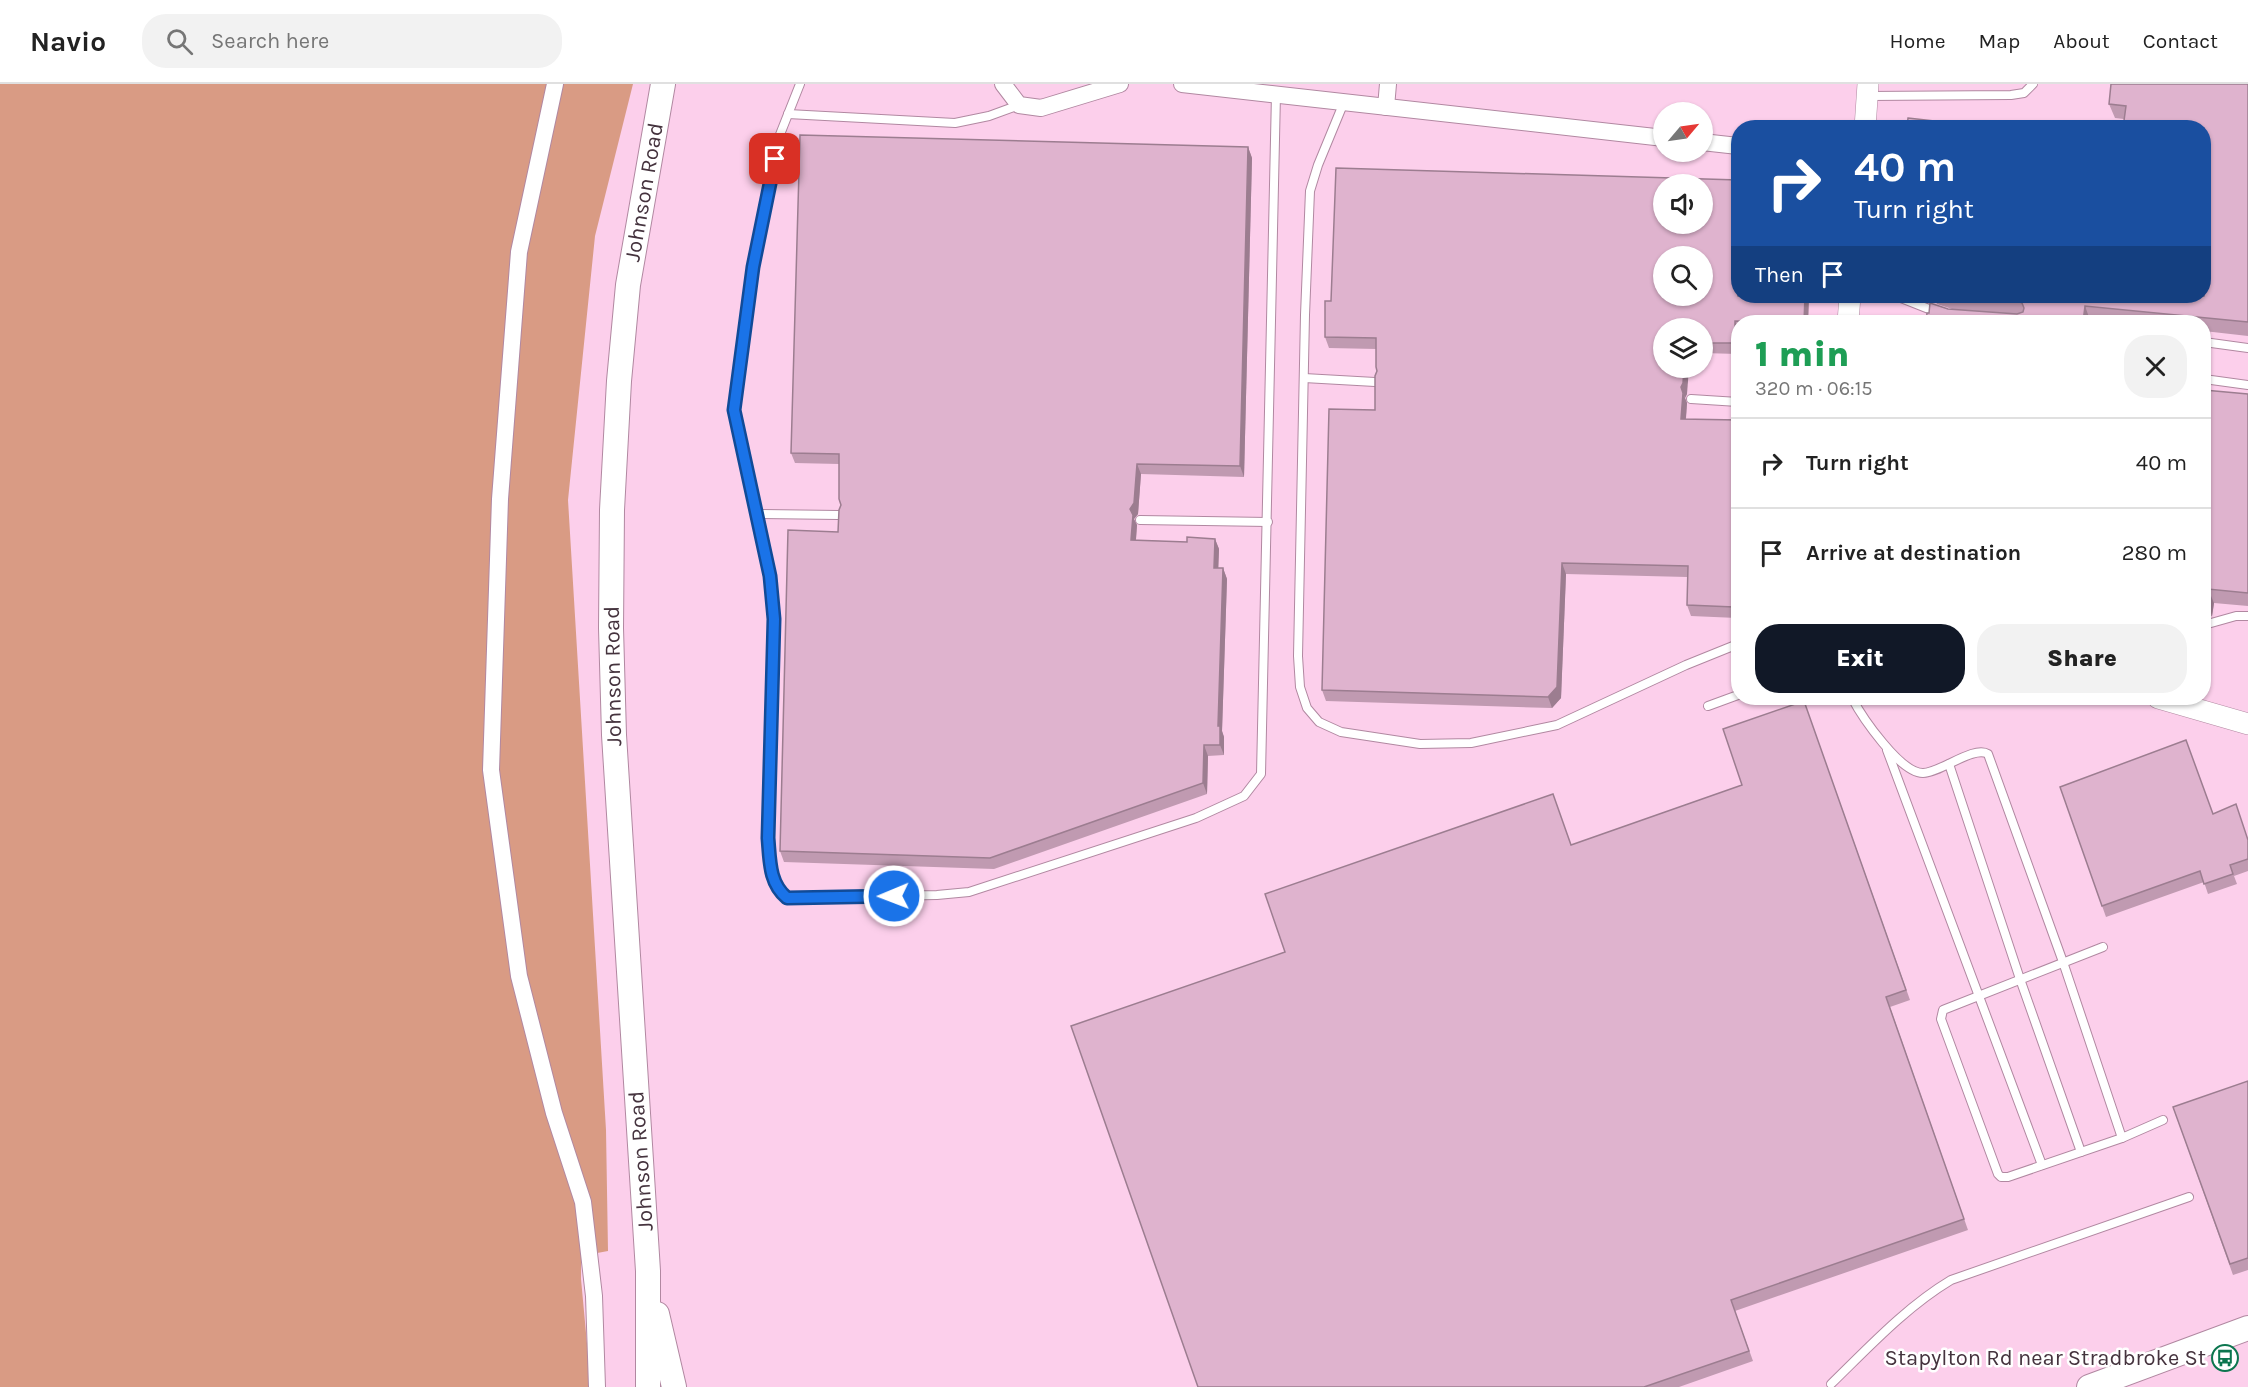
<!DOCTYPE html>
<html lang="en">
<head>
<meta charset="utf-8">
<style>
  body { margin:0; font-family:Karla,sans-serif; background:#f2f2f2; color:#222; height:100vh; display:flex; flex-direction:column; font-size:22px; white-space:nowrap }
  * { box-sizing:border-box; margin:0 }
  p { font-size:20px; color:#767676 }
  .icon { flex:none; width:33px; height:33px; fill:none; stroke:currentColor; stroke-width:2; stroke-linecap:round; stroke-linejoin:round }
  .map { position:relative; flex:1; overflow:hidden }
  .drawer { position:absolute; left:1731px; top:231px; width:480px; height:390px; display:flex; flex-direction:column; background:#fff; border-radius:24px; box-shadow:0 2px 4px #0004 }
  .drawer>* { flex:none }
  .guide { position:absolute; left:1731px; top:36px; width:480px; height:183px; border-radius:24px; box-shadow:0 2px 4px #0004; background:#1a4fa0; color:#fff; overflow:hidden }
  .needle { width:39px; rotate:61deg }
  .controls { position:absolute; left:1653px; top:18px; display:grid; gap:12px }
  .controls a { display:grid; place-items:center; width:60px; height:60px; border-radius:50%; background:#fff; box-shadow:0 2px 4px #0004; font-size:30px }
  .pin { position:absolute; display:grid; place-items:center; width:51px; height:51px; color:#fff; margin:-26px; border-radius:12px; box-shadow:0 3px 9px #0006 }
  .me { position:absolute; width:66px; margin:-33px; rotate:269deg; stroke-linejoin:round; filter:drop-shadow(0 0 4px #0008) }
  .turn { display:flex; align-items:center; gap:21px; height:126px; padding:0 24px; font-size:27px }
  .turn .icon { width:78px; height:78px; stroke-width:2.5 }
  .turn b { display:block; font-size:42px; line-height:51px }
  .then { display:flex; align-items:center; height:57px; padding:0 24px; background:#0003; gap:12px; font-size:22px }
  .round { display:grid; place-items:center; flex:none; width:63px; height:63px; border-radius:24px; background:#f2f2f2 }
  .head { display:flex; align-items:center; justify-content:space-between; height:102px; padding:0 24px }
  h1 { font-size:36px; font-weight:800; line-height:45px; color:#1e9e55 }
  .primary-button { display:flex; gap:12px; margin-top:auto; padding:12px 24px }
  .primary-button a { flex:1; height:69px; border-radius:24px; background:#111827; color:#fff; font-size:24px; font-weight:800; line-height:69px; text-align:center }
  .primary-button a+a { background:#f2f2f2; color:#222 }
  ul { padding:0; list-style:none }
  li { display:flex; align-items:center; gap:18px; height:90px; padding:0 24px; border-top:2px solid #e0e0e0 }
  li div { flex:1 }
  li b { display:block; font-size:22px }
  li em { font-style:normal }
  header { display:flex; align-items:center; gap:36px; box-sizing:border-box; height:84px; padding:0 30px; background:#fff; border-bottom:2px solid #e0e0e0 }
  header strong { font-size:28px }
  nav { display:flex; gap:33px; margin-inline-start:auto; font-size:21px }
  .search { width:420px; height:54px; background:#f2f2f2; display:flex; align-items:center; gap:15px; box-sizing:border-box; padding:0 21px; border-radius:24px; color:#767676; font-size:22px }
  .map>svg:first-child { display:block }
  .green { fill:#d99b84 }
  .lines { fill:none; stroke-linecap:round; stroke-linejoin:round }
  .service-casing { stroke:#b188a1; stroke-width:10 }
  .minor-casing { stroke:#b188a1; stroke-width:18 }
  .tertiary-casing { stroke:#b188a1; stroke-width:22 }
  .secondary-casing { stroke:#b188a1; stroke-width:26 }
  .service { stroke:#fff; stroke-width:8 }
  .minor { stroke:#fff; stroke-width:16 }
  .tertiary { stroke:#fff; stroke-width:21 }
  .secondary { stroke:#fff; stroke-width:24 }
  .wall { fill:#c09ab1 }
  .shaded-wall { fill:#9c7d90 }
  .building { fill:#dfb3ce; stroke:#9c7d90; stroke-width:1.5; fill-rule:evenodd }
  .route-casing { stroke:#114b97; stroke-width:15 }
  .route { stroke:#1a73e8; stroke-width:10 }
  .labels { text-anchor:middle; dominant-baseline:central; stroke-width:5; stroke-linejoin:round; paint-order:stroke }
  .street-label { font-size:22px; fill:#45333e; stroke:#fff }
  .poi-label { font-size:22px; fill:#45333e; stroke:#fff; text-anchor:end }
</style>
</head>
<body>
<header>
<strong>Navio</strong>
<div class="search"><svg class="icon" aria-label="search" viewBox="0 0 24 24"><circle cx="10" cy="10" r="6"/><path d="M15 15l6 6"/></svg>Search here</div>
<nav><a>Home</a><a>Map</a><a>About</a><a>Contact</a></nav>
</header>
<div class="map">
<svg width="2248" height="1303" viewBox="0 0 2248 1303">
  <rect width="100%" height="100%" fill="#fccfeb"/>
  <polygon class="green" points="0,0 633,0 595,152 568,416 606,1046 608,1167 581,1172 581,1195 591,1303 0,1303"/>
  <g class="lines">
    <defs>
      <g id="service">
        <path d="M800,0L779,53L753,183L734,326L770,492L774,535L768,754C770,777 769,799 787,814L937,811L969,808L1196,734L1244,712L1261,690L1276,10"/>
        <polyline points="1868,12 2011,11 2024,9 2033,0"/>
        <polyline points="1344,18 1318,81 1310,107 1305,231 1298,572 1300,603 1307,624 1319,638 1341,648 1420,660 1471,659 1557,641 1686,581 1738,560"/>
        <polyline points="788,30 955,39 989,32 1019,21"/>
        <polyline points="1896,212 1939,229"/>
        <polyline points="2204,258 2248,264"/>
        <polyline points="1304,294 1375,298"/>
        <polyline points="2204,295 2248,301"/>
        <polyline points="1691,315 1738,318"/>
        <polyline points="757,430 839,431"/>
        <polyline points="1140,436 1268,438"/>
        <polyline points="2204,541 2236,532 2248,532"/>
        <path d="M1852,614C1862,633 1900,689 1923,689C1940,689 1974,661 1988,670L2063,878L2122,1054L2163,1036"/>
        <polyline points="1708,622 1738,611"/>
        <polyline points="1887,666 2042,1081"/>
        <polyline points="1949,680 2020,895 2081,1068"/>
        <polyline points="2103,863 1943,926 1941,935 1998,1090 2001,1093 2008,1093 2122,1054"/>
        <path d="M1831,1300C1869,1263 1906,1223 1951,1196L2189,1113"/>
      </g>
      <g id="minor">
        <polyline points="555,0 519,168 500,415 491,686 519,892 554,1029 583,1118 594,1212 597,1303"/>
        <polyline points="1003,0 1019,21 1041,24 1120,0"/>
        <polyline points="1182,0 1664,54"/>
        <polyline points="1386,23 1388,0"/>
        <polyline points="1702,58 1738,62"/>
      </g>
      <g id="tertiary">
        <polyline points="1865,44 1868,0"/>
        <polyline points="1848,238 1850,212"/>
        <polyline points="2158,614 2248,640"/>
      </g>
      <g id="secondary">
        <polyline points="657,1230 674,1303"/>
        <path id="s1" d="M648,1303V1187L614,651L611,544L612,426L619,297L628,201L663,0"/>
        <polyline points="2089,1303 2248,1244"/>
      </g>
    </defs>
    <use href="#service" class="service-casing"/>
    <use href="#minor" class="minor-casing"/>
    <use href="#tertiary" class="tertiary-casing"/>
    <use href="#secondary" class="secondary-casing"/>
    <use href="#service" class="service"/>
    <use href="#minor" class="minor"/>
    <use href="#tertiary" class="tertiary"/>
    <use href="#secondary" class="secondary"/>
  </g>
  <g class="wall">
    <polygon points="2248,0 2248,252 2204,247 2204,238 2117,238 2090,236 2090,238 1926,238 1929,229 1948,225 1952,225 1937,220 1934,212 2204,212 2124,35 2115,34 2109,20"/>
    <polygon points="1248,63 1252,74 1244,393 1141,390 1138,430 1134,435 1137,441 1136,456 1187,458 1215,455 1219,465 1218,484 1223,484 1227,495 1222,647 1224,653 1224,671 1208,672 1207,710 994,785 784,778 780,767 838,448 841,422 839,415 839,380 795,379 791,369"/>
    <polygon points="1809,212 1808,238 1738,238 1738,270 1702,269 1702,244 1664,244 1687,310 1685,314 1687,319 1686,335 1738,336 1738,495 1737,534 1691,532 1687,521 1687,493 1566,490 1561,614 1552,624 1326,617 1322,606 1375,326 1377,287 1376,265 1329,264 1325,253"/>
    <polygon points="2204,306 2248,310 2248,522 2214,519 2212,532 2205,534 2204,534"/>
    <polygon points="1804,617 1910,916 1890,923 1968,1146 1735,1227 1753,1277 1679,1303 1198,1303 1285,868 1571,761 1742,701"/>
    <polygon points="2060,703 2213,730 2248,755 2248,787 2234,792 2237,800 2208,810 2204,798 2106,833"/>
    <polygon points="2248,997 2248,1186 2233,1191 2173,1023"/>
  </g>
  <g class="shaded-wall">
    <polygon points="1248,63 1252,74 1244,393 1240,382"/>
    <polygon points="1805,212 1809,212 1808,238 1804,238"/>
    <polygon points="2085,222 2090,236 2090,238 2083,238"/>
    <polygon points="1735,237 1738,247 1738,270 1735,259"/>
    <polygon points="1684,284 1689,284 1687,310 1685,314 1681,303"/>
    <polygon points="1683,309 1687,319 1685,345 1681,335"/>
    <polygon points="1137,380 1141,390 1138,430 1134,435 1137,441 1135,467 1131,456 1130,425"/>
    <polygon points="1215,455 1219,465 1218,494 1214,484"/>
    <polygon points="1562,479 1566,490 1561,614 1552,624 1548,613"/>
    <polygon points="1223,484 1227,495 1222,647 1224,653 1224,671 1220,661 1218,642"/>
    <polygon points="1734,484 1738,495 1737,534 1734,523"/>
    <polygon points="2208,505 2214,519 2212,532 2207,518"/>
    <polygon points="1204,661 1208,672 1207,710 1203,699"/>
  </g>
  <g class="building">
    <polygon points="2111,0 2248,0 2248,238 2085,222 2083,238 1926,238 1927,229 1929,229 1930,219 1948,225 2017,230 2023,228 2024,224 2022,219 2018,217 1950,213 1947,212 2204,212 2204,44 2123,44 2126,22 2109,20"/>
    <polygon points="1908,34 1996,44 1907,44"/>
    <polygon points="800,51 1248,63 1240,382 1137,380 1134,419 1130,425 1133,431 1131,456 1187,458 1187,453 1215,455 1214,484 1223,484 1218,642 1220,642 1220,661 1204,661 1203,699 990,774 780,767 788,446 838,448 839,426 841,421 839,415 839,370 791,369"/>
    <path d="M1336,84L1738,96V212H1805L1804,238L1735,237V259H1702V244H1664V284H1684L1683,299L1681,303L1683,309L1681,335L1738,336V484H1734V523L1687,521L1688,482L1562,479L1557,603L1548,613L1322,606L1329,325L1375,326V292L1377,287L1376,283V254L1325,253V217H1331ZM1664,100H1702V140H1664ZM1664,172H1702V212H1664Z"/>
    <polygon points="2204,306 2248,310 2248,509 2208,505 2207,518 2204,519"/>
    <polygon points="1804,617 1906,906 1886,913 1964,1135 1731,1216 1749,1267 1644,1303 1198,1303 1071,942 1285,868 1265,810 1553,710 1571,761 1742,701 1723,645"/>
    <polygon points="2186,656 2213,730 2236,720 2248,756 2248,775 2230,781 2233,790 2204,800 2200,787 2102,822 2060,703"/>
    <polygon points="2248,997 2248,1174 2230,1180 2173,1023"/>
  </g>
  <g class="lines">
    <defs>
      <path id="route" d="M775,75L753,183L734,326L770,492L774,535L768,754C770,777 769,799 787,814L894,812"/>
    </defs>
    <use href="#route" class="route-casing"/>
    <use href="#route" class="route"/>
  </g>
  <defs>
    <symbol id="bus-ring" viewBox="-11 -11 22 22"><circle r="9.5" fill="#fff" stroke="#0c764f" stroke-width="1.5"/><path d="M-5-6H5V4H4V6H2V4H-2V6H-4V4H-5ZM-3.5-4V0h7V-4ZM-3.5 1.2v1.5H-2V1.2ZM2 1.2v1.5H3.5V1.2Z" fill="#0c764f"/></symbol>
  </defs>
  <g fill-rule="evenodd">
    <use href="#bus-ring" x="2210" y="1259" width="30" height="30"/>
  </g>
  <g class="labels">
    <g class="street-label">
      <text stroke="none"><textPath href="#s1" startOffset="1198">Johnson Road</textPath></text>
      <text transform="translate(613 592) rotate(-91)">Johnson Road</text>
      <text transform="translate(641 1077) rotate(-94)">Johnson Road</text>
    </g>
    <g class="poi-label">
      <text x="2206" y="1274">Stapylton Rd near Stradbroke St</text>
    </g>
  </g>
</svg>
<div class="controls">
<a><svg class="needle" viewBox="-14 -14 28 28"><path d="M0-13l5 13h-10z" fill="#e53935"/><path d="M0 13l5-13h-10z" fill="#767676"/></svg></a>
<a><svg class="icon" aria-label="sound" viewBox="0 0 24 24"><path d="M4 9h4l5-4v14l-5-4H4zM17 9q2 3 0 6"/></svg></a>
<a><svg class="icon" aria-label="search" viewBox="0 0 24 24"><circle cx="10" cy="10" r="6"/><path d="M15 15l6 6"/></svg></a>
<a><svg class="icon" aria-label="layers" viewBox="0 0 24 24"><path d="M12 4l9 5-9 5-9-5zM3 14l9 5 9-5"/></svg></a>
</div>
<div class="pin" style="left:775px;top:75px;background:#d93025"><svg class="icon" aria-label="arrive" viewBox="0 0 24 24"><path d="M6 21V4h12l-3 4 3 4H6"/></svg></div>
<svg class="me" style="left:894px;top:812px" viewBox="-20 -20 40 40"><circle r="17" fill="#1a73e8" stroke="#fff" stroke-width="3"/><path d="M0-11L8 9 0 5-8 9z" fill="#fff"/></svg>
<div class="guide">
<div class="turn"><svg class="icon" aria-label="right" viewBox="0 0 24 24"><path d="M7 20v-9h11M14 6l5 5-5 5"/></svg><div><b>40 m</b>Turn right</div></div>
<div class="then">Then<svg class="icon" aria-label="arrive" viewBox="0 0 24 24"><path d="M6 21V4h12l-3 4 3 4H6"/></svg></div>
</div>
<section class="drawer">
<div class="head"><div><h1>1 min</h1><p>320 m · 06:15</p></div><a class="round"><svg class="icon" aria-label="close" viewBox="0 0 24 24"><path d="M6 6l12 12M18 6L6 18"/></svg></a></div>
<ul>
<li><svg class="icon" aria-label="right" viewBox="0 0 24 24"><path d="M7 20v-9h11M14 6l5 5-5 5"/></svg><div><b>Turn right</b></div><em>40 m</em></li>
<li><svg class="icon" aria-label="arrive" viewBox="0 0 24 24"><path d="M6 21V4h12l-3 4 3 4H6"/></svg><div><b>Arrive at destination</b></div><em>280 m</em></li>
</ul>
<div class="primary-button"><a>Exit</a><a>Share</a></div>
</section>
</div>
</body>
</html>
